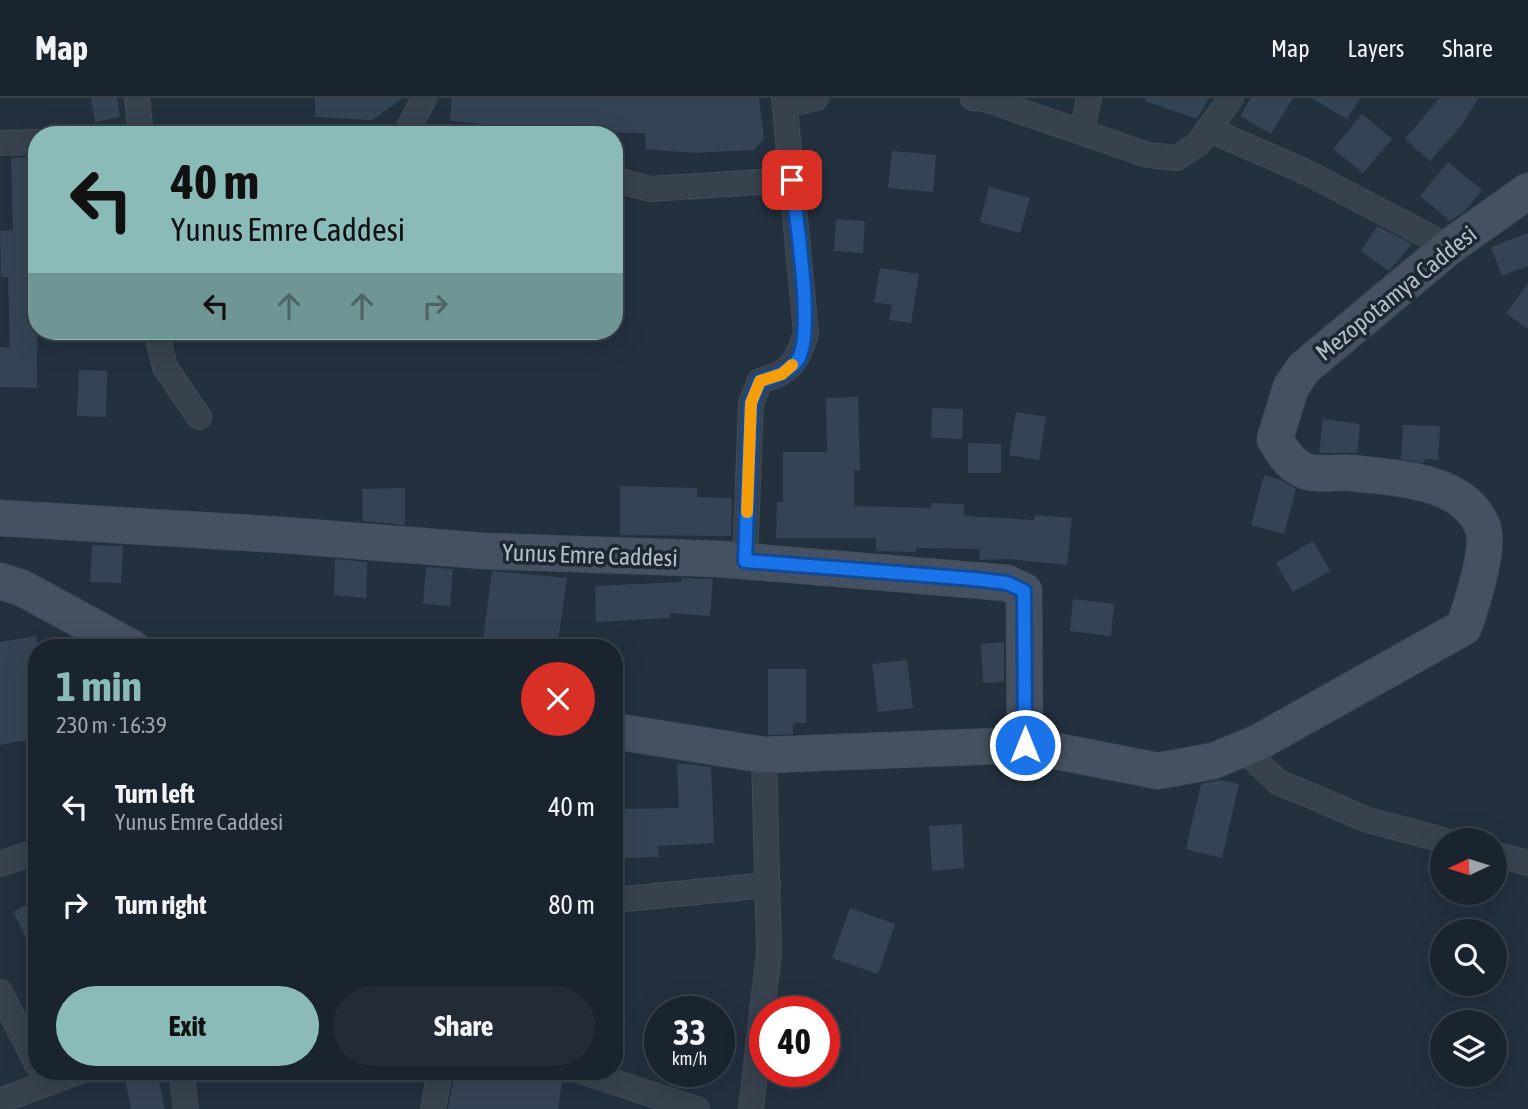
<!DOCTYPE html>
<html lang="en">
<head>
<meta charset="utf-8">
<style>
  body { margin:0; font-family:"Asap Condensed",sans-serif; background:#232c36; color:#f1f3f6; height:100vh; display:flex; flex-direction:column; font-size:26px; white-space:nowrap }
  * { box-sizing:border-box; margin:0 }
  p { font-size:23px; color:#9fa4aa }
  .icon { flex:none; width:38px; height:38px; fill:none; stroke:currentColor; stroke-width:2; stroke-linecap:round; stroke-linejoin:round }
  .map { position:relative; flex:1; overflow:hidden }
  .details { position:absolute; left:28px; top:541px; width:595px; height:441px; display:flex; flex-direction:column; background:#1a242e; border-radius:28px; box-shadow:0 7px 28px #0002,0 0 0 2px #38414a }
  .details>* { flex:none }
  .banner { position:absolute; left:28px; top:28px; width:595px; height:214px; border-radius:28px; box-shadow:0 7px 28px #0002,0 0 0 2px #38414a; background:#8bbbb9; color:#111; overflow:hidden }
  .needle { width:46px; rotate:266deg }
  .tools { position:absolute; left:1430px; top:730px; display:grid; gap:14px }
  .tools a { display:grid; place-items:center; width:77px; height:77px; border-radius:50%; background:#1a242e; box-shadow:0 7px 28px #0002,0 0 0 2px #38414a; font-size:35px }
  .speed { position:absolute; left:644px; top:898px; display:flex; gap:14px; font-size:35px; font-weight:700; text-align:center }
  .speed>* { display:grid; place-content:center; width:91px; height:91px; border-radius:50%; background:#1a242e; box-shadow:0 7px 28px #0002,0 0 0 2px #38414a; line-height:1 }
  .speed small { font-size:18px; font-weight:400 }
  .speed .limit { border:10px solid #d22; background:#fff; color:#111 }
  .pin { position:absolute; display:grid; place-items:center; width:60px; height:60px; color:#fff; margin:-30px; border-radius:14px; box-shadow:0 4px 10px #0006 }
  .me { position:absolute; width:77px; margin:-38px; rotate:0deg; stroke-linejoin:round; filter:drop-shadow(0 0 5px #0008) }
  .turn { display:flex; align-items:center; gap:24px; height:147px; padding:0 28px; font-size:32px }
  .turn .icon { width:91px; height:91px; stroke-width:2.5 }
  .turn b { display:block; font-size:49px; line-height:60px }
  .lanes { display:flex; align-items:center; height:66px; padding:0 28px; background:#0003; justify-content:center; gap:35px; direction:ltr }
  .lanes .off { opacity:.35 }
  .round { display:grid; place-items:center; flex:none; width:74px; height:74px; border-radius:37px; background:#232c36 }
  .summary { display:flex; align-items:center; justify-content:space-between; height:119px; padding:0 28px }
  h1 { font-size:42px; font-weight:700; line-height:52px; color:#8bbbb9 }
  .primary-button { display:flex; gap:14px; margin-top:auto; padding:14px 28px }
  .primary-button a { flex:1; height:80px; border-radius:42px; background:#8bbbb9; color:#111; font-size:28px; font-weight:700; line-height:80px; text-align:center }
  .primary-button a+a { background:#232c36; color:#f1f3f6 }
  ul { padding:0; list-style:none }
  li { display:flex; align-items:center; gap:21px; height:98px; padding:0 28px }
  li div { flex:1 }
  li b { display:block; font-size:26px }
  li em { font-style:normal }
  header { display:flex; align-items:center; gap:42px; box-sizing:border-box; height:98px; padding:0 35px; background:#1a242e; border-bottom:2px solid #38414a }
  header strong { font-size:33px }
  nav { display:flex; gap:38px; margin-inline-start:auto; font-size:24px }
  .map>svg:first-child { display:block }
  .building { fill:#354454 }
  .lines { fill:none; stroke-linecap:round; stroke-linejoin:round }
  .street-casing { stroke:#404b57; stroke-width:26 }
  .secondary-casing { stroke:#404b57; stroke-width:37 }
  .street { stroke:#37424e; stroke-width:24 }
  .secondary { stroke:#455161; stroke-width:35 }
  .route-casing { stroke:#114b97; stroke-width:18 }
  .route { stroke:#1a73e8; stroke-width:12 }
  .slow { stroke:#f59e0b; stroke-width:12 }
  .labels { text-anchor:middle; dominant-baseline:central; stroke-width:7; stroke-linejoin:round; paint-order:stroke }
  .street-label { font-size:24px; fill:#b3bdc9; stroke:#1c2733 }
</style>
</head>
<body>
<header>
<strong>Map</strong>
<nav><a>Map</a><a>Layers</a><a>Share</a></nav>
</header>
<div class="map">
<svg width="1528" height="1011" viewBox="0 0 1528 1011">
  <rect width="100%" height="100%" fill="#23303e"/>
  <g class="building">
    <polygon points="91,0 117,0 120,19 95,24"/>
    <polygon points="315,0 403,0 372,22 315,19"/>
    <polygon points="452,0 759,0 764,41 754,52 692,55 646,51 645,35 515,34 515,29 450,23"/>
    <polygon points="1146,0 1209,0 1197,21 1145,3"/>
    <polygon points="1251,0 1293,0 1271,36 1240,18"/>
    <polygon points="1311,0 1360,0 1347,21"/>
    <polygon points="1440,0 1478,0 1462,27 1430,63 1405,41"/>
    <polygon points="1362,16 1392,41 1363,75 1333,51"/>
    <polygon points="892,53 936,57 933,94 888,90"/>
    <polygon points="37,59 37,290 0,289 0,249 10,250 8,179 1,179 0,133 13,132 11,60"/>
    <polygon points="1448,64 1482,92 1465,113 1450,123 1420,98"/>
    <polygon points="989,89 1030,100 1020,135 980,124"/>
    <polygon points="836,121 865,123 863,155 834,153"/>
    <polygon points="1377,128 1412,146 1389,173 1361,153"/>
    <polygon points="1528,135 1528,168 1502,178 1491,149"/>
    <polygon points="880,170 919,176 911,225 889,222 892,207 874,204"/>
    <polygon points="1528,185 1528,231 1506,215"/>
    <polygon points="79,272 107,273 106,319 77,318"/>
    <polygon points="858,299 860,372 854,372 854,408 931,410 931,405 964,406 964,418 1034,422 1035,417 1072,420 1067,467 1010,461 979,462 980,451 916,450 916,454 876,453 876,440 776,440 777,404 783,404 783,354 827,354 826,300"/>
    <polygon points="932,310 963,311 962,341 931,340"/>
    <polygon points="1016,314 1046,319 1039,362 1009,357"/>
    <polygon points="1323,321 1360,326 1357,355 1319,355"/>
    <polygon points="1403,327 1440,328 1438,362 1425,361 1424,365 1401,361"/>
    <polygon points="968,345 1001,346 1001,375 968,375"/>
    <polygon points="1264,377 1281,382 1296,391 1284,436 1251,427"/>
    <polygon points="620,388 697,390 697,399 732,400 731,438 620,437"/>
    <polygon points="405,390 405,427 363,423 362,391"/>
    <polygon points="1313,443 1330,473 1293,494 1276,465"/>
    <polygon points="92,447 123,448 121,485 90,484"/>
    <polygon points="335,461 367,464 366,500 334,497"/>
    <polygon points="426,469 453,471 450,508 423,506"/>
    <polygon points="492,473 567,480 557,550 482,550"/>
    <polygon points="682,480 713,481 710,518 670,515 670,520 596,524 595,488 681,484"/>
    <polygon points="1073,501 1114,506 1111,538 1070,533"/>
    <polygon points="37,538 37,640 0,647 0,544"/>
    <polygon points="1004,544 1004,584 983,585 981,546"/>
    <polygon points="907,562 913,610 878,614 872,566"/>
    <polygon points="768,571 806,571 806,625 793,625 793,636 768,637"/>
    <polygon points="677,665 711,669 714,745 658,748 659,759 624,760 624,711 679,710"/>
    <polygon points="1220,682 1239,686 1222,760 1186,751 1201,686"/>
    <polygon points="962,726 964,770 932,773 929,728"/>
    <polygon points="37,801 37,862 13,814"/>
    <polygon points="850,810 895,826 878,876 832,860"/>
    <polygon points="455,973 514,981 515,976 562,983 558,1011 448,1011"/>
    <polygon points="157,975 165,1011 131,1011 125,982"/>
  </g>
  <g class="lines">
    <defs>
      <g id="street">
        <polyline points="137,0 141,37"/>
        <polyline points="973,0 985,1 1148,57 1177,60 1198,46 1231,0"/>
        <polyline points="785,7 816,0"/>
        <polyline points="1208,31 1308,75 1449,149"/>
        <polyline points="1082,34 1089,0"/>
        <polyline points="405,37 424,0"/>
        <polyline points="0,45 37,44"/>
        <polyline points="614,81 650,91 792,82"/>
        <polyline points="156,233 165,269 199,319"/>
        <path d="M745,463L751,305L760,283C792,273 796,266 806,235L784,0"/>
        <polyline points="1243,651 1278,684 1368,722 1443,742"/>
        <polyline points="1494,756 1528,765"/>
        <polyline points="0,766 26,757 37,758"/>
        <polyline points="614,802 768,787"/>
        <polyline points="0,894 37,966"/>
        <polyline points="181,973 186,1011"/>
        <polyline points="580,973 697,1011"/>
        <polyline points="0,1003 80,973"/>
        <polyline points="433,1011 440,973"/>
        <polyline points="751,1011 769,854 764,657"/>
      </g>
      <g id="secondary">
        <polyline points="0,420 283,437 484,453 720,461 1007,485 1024,493 1025,647"/>
        <polyline points="0,483 22,490 132,550"/>
        <path d="M614,633L764,657L1025,647L1158,673L1213,663L1257,645L1464,529C1471,508 1490,451 1483,430C1465,381 1394,380 1351,375C1337,374 1315,378 1303,372C1289,366 1282,353 1275,341L1291,289L1304,270L1449,149L1528,93"/>
      </g>
    </defs>
    <use href="#street" class="street-casing"/>
    <use href="#secondary" class="secondary-casing"/>
    <use href="#street" class="street"/>
    <use href="#secondary" class="secondary"/>
  </g>
  <g class="lines">
    <defs>
      <path id="route" d="M792,82C795,117 816,238 797,263C787,275 774,279 760,283L751,305L745,463L974,481L1007,485L1024,493L1025,647"/>
    </defs>
    <use href="#route" class="route-casing"/>
    <use href="#route" class="route"/>
    <polyline class="slow" points="747,414 751,305 760,283 782,276 792,267"/>
  </g>
  <g class="labels">
    <g class="street-label">
      <text transform="translate(1396 195) rotate(-39)">Mezopotamya Caddesi</text>
      <text transform="translate(590 457) rotate(2)">Yunus Emre Caddesi</text>
    </g>
  </g>
</svg>
<div class="tools">
<a><svg class="needle" viewBox="-14 -14 28 28"><path d="M0-13l5 13h-10z" fill="#e53935"/><path d="M0 13l5-13h-10z" fill="#9fa4aa"/></svg></a>
<a><svg class="icon" aria-label="search" viewBox="0 0 24 24"><circle cx="10" cy="10" r="6"/><path d="M15 15l6 6"/></svg></a>
<a><svg class="icon" aria-label="layers" viewBox="0 0 24 24"><path d="M12 4l9 5-9 5-9-5zM3 14l9 5 9-5"/></svg></a>
</div>
<div class="speed"><div>33<small>km/h</small></div><div class="limit">40</div></div>
<div class="pin" style="left:792px;top:82px;background:#d93025"><svg class="icon" aria-label="arrive" viewBox="0 0 24 24"><path d="M6 21V4h12l-3 4 3 4H6"/></svg></div>
<svg class="me" style="left:1025px;top:647px" viewBox="-20 -20 40 40"><circle r="17" fill="#1a73e8" stroke="#fff" stroke-width="3"/><path d="M0-11L8 9 0 5-8 9z" fill="#fff"/></svg>
<div class="banner">
<div class="turn"><svg class="icon" aria-label="left" viewBox="0 0 24 24"><path d="M17 20v-9H6M10 6l-5 5 5 5"/></svg><div><b>40 m</b>Yunus Emre Caddesi</div></div>
<div class="lanes"><svg class="icon" aria-label="left" viewBox="0 0 24 24"><path d="M17 20v-9H6M10 6l-5 5 5 5"/></svg><svg class="icon off" aria-label="ahead" viewBox="0 0 24 24"><path d="M12 20V5M6 11l6-6 6 6"/></svg><svg class="icon off" aria-label="ahead" viewBox="0 0 24 24"><path d="M12 20V5M6 11l6-6 6 6"/></svg><svg class="icon off" aria-label="right" viewBox="0 0 24 24"><path d="M7 20v-9h11M14 6l5 5-5 5"/></svg></div>
</div>
<section class="details">
<div class="summary"><div><h1>1 min</h1><p>230 m · 16:39</p></div><a class="round" style="background:#d93025;color:#fff"><svg class="icon" aria-label="close" viewBox="0 0 24 24"><path d="M6 6l12 12M18 6L6 18"/></svg></a></div>
<ul>
<li><svg class="icon" aria-label="left" viewBox="0 0 24 24"><path d="M17 20v-9H6M10 6l-5 5 5 5"/></svg><div><b>Turn left</b><p>Yunus Emre Caddesi</p></div><em>40 m</em></li>
<li><svg class="icon" aria-label="right" viewBox="0 0 24 24"><path d="M7 20v-9h11M14 6l5 5-5 5"/></svg><div><b>Turn right</b></div><em>80 m</em></li>
</ul>
<div class="primary-button"><a>Exit</a><a>Share</a></div>
</section>
</div>
</body>
</html>
